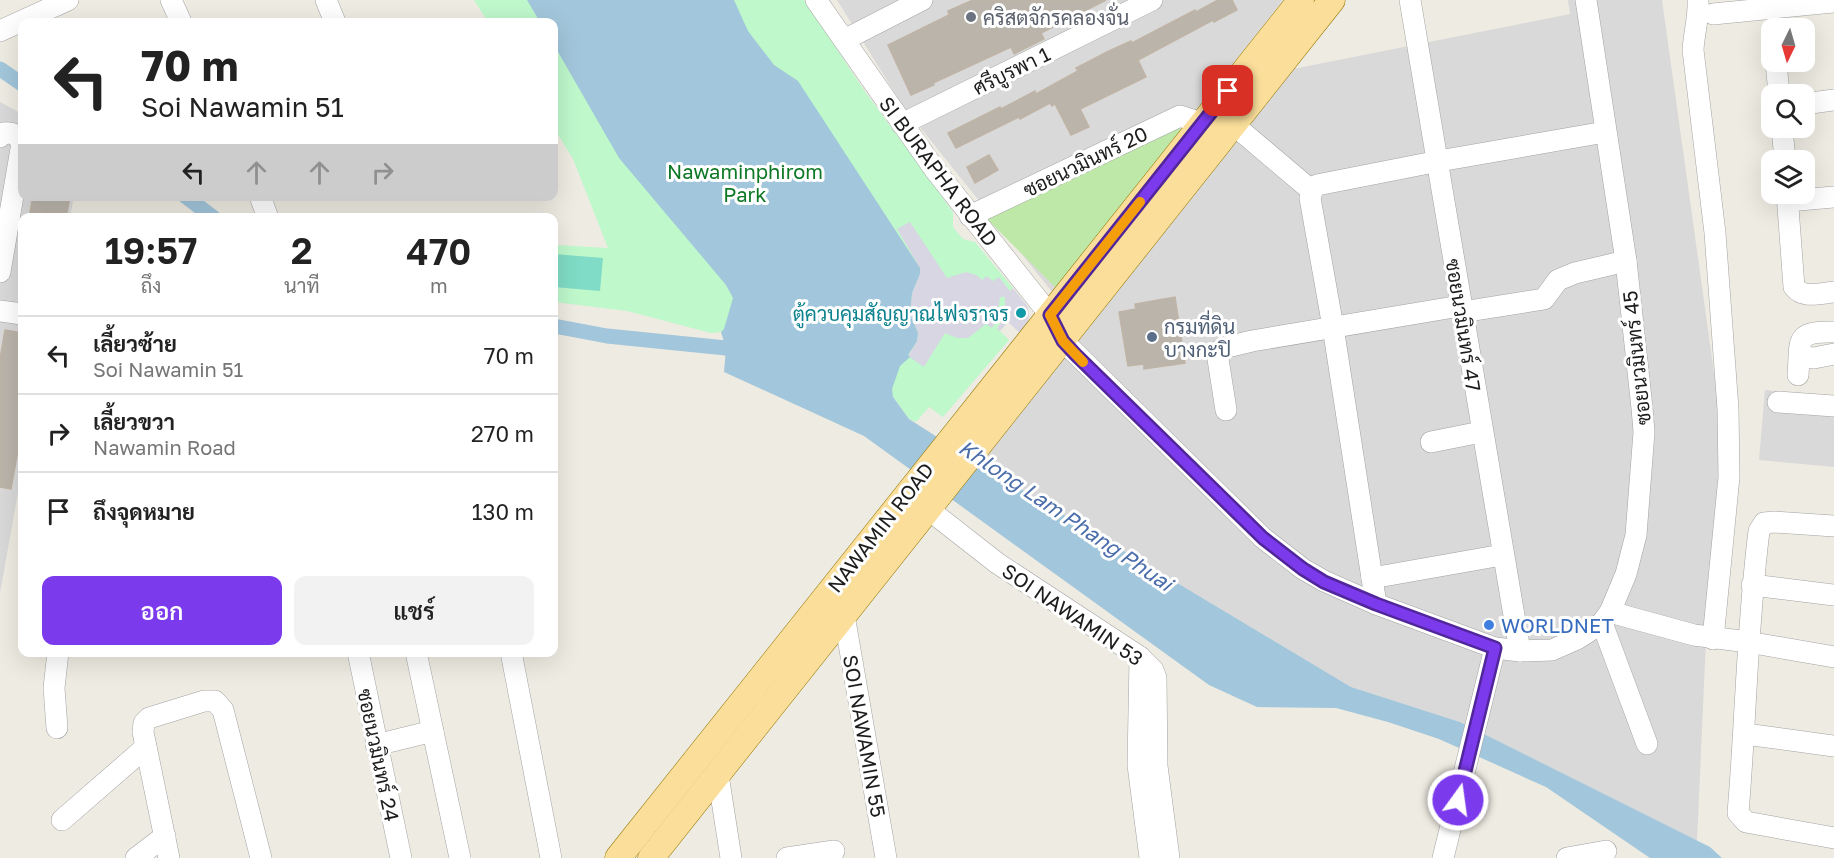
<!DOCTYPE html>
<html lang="th">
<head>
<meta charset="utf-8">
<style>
  body { margin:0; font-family:"Golos Text",Sarabun,sans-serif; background:#f2f2f2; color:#222; height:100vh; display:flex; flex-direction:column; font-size:22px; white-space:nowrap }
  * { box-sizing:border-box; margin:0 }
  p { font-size:20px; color:#767676 }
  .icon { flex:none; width:33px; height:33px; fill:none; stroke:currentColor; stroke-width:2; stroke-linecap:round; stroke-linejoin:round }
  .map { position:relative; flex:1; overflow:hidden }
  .drawer { position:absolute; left:18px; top:213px; width:540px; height:444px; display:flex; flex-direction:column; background:#fff; border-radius:12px; box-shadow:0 6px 24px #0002 }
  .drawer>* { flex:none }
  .top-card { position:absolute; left:18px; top:18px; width:540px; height:183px; border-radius:12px; box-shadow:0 6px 24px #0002; background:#fff; color:#222; overflow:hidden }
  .needle { width:39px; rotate:185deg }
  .controls { position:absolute; left:1761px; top:18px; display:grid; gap:12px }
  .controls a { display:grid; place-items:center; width:54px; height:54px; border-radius:12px; background:#fff; box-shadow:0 6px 24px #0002; font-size:30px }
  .pin { position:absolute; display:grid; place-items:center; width:51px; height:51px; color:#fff; margin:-26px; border-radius:12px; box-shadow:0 3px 9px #0006 }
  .me { position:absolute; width:66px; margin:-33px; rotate:14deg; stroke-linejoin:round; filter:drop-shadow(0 0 4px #0008) }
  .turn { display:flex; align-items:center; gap:21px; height:126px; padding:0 24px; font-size:27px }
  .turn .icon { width:78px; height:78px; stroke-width:2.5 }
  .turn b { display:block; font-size:42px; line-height:51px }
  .lanes { display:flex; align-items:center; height:57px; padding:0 24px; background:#0003; justify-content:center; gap:30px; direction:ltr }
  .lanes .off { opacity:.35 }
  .eta { display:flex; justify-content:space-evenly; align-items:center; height:102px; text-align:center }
  .eta b { font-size:36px; font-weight:600; line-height:42px }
  .button { display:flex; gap:12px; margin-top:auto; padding:12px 24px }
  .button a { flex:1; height:69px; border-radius:12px; background:#7c3aed; color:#fff; font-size:24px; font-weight:600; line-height:69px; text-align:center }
  .button a+a { background:#f2f2f2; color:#222 }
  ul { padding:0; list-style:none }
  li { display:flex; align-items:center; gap:18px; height:78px; padding:0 24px; border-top:2px solid #e0e0e0 }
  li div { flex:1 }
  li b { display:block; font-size:22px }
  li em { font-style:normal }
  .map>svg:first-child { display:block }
  .residential { fill:#dad9d9 }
  .grass { fill:#bee8a8 }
  .park { fill:#bef8cb }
  .pitch { fill:#80dcc6 }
  .plaza { fill:#d8d6e3 }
  .water { fill:#a2c6db }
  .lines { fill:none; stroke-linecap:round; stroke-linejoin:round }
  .canal { stroke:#a2c6db; stroke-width:15 }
  .building { fill:#bab4ab; stroke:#bfb4a5; stroke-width:1.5 }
  .minor-casing { stroke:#a3a3a3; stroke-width:22 }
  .major-casing { stroke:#927702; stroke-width:27 }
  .minor { stroke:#fff; stroke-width:21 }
  .major { stroke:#fade9a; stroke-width:26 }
  .route-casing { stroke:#51269a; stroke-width:15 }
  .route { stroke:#7c3aed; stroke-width:10 }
  .slow { stroke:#f59e0b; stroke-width:10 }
  .worship-dot { fill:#6b7280; stroke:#fff; stroke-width:2 }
  .culture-dot { fill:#0f9aa8; stroke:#fff; stroke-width:2 }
  .service-dot { fill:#5c6f8a; stroke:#fff; stroke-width:2 }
  .shop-dot { fill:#3f7fe0; stroke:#fff; stroke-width:2 }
  .labels { text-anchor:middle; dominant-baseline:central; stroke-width:6; stroke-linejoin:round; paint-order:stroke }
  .worship-label { font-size:20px; fill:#5b616d; stroke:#fff; text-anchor:start }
  .street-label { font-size:20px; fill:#1c1c1c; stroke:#fff }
  .park-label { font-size:20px; fill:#0d7825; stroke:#fff }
  .culture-label { font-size:20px; fill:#0d838f; stroke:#fff; text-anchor:end }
  .service-label { font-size:20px; fill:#4e5e75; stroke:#fff; text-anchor:start }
  .shop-label { font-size:20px; fill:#366cbe; stroke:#fff; text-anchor:start }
  .water-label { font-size:21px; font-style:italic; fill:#4b6daa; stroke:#fff }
</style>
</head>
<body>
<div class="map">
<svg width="1834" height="858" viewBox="0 0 1834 858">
  <rect width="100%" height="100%" fill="#eeebe2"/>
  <g class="residential">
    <polygon points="837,0 1283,0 1053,293 903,106"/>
    <polygon points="1568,0 1662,0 1722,430 1707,618 1697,841 1460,722 1351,687 975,462 1288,70 1570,14"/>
    <polygon points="0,102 22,114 22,196 74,197 70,217 22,218 22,470 0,593"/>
    <polygon points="1765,390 1834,397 1834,467 1759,460"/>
  </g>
  <polygon class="grass" points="1168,126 1181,129 1056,288 983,215"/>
  <path class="park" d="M474,0H804L864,90L953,212V227L963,239L975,242L1013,288C1000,302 1007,314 997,328L1009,340L943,417L929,407L916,422L909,419L893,397L721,332L711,333L627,311L554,302V245L608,248L573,159L554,128V22H488Z"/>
  <polygon class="pitch" points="554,254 603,258 600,291 554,287"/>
  <polygon class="plaza" points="910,222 947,278 966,272 976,275 982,280 987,276 993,281 999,277 1010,291 1013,288 1028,307 1029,315 1028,324 1020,333 1008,322 1000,331 997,329 1001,322 1005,303 1005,297 1000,297 997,321 992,328 986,324 968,338 957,338 945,333 924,367 908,356 917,341 918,333 910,314 912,293 920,274 920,268 897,229"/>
  <polygon class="water" points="527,0 734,0 748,31 774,65 798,81 920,268 920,274 912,293 910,314 918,333 917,341 908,355 910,357 900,366 892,389 893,397 909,419 987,469 1351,687 1460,722 1710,847 1722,858 1650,858 1546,787 1439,739 1388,722 1336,708 1257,707 1209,685 864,436 724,372 726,348 721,332 724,329 733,298 726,285 619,158 554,45 554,22 540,22"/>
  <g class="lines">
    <g class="canal">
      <polyline points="0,69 22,84"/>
      <polyline points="185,196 214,218"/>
      <polyline points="554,326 607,336 726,348 744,352"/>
    </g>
  </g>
  <g class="building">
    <polygon points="973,0 1106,0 1041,33 1044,39 1014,54 1011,47 933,83 934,85 911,95 888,45 949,15 948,11"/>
    <polygon points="1218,0 1232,0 1237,10 1214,22 1213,20 1138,60 1146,77 1080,109 1089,127 1071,135 1055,104 1052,106 1050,103 1020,119 1019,117 956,148 948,133 1000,107 1001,109 1035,91 1036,94 1078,71 1076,68 1109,51 1131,41 1132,43 1195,10 1196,12"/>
    <polygon points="989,155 998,170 975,183 967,167"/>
    <polygon points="33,196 70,196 66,218 29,218"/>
    <polygon points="1175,297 1185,363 1144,369 1144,364 1128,366 1119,312 1136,309 1135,304"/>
    <polygon points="5,330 22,333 22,428 11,489 0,487 0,359"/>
  </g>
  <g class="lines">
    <defs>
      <g id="minor">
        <polyline points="171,0 181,22"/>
        <polyline points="326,0 335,22"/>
        <polyline points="816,0 935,170 1050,315 1063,341 1263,538 1303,569 1324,581 1376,604 1495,648 1520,651 1552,650 1577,639 1602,623 1610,612 1626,574 1636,535 1644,432 1642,408 1626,261 1586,0"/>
        <polyline points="1410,0 1520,651"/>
        <path d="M1698,0C1699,17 1694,33 1693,50L1715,233L1728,409L1729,477L1713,639"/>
        <polyline points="1713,14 1834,2"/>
        <polyline points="0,31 68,0"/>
        <polyline points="844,40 922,0"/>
        <polyline points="1776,62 1779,94"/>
        <polyline points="1804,104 1834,100"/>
        <polyline points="902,124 1152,0"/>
        <polyline points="1234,125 1312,191"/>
        <polyline points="1782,128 1785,160"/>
        <path d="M0,137L3,133C13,132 17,135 22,143"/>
        <path d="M1787,194L1794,287C1803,299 1821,293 1834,292"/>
        <polyline points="260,196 268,218"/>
        <polyline points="1788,201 1834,197"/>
        <polyline points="970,216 1180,116 1192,120 1199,127"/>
        <polyline points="0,272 22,143"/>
        <polyline points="0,311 22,314"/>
        <polyline points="1462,312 1544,299 1558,280 1575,273 1626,261"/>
        <polyline points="1800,357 1814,358 1834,354"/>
        <path d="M1798,375C1801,341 1793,331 1834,332"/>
        <polyline points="1778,402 1834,406"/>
        <polyline points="1226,410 1218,359 1218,353 1223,348 1252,341 1460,306"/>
        <polyline points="1431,442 1481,432"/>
        <polyline points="928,509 997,563 1140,657 1153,670 1156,678 1157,766 1169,858"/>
        <path d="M1834,526L1774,522L1764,523L1759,531C1747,625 1746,719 1738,813L1746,822L1834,838"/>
        <polyline points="1372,578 1502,555"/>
        <polyline points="1752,585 1834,595"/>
        <polyline points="1376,604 1333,327 1310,198 1312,191 1317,185 1439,161 1605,132"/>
        <polyline points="1610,612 1694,635 1748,642 1834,657"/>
        <polyline points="844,615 886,858"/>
        <polyline points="1602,623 1647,744"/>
        <polyline points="358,652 401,858"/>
        <polyline points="416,652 460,858"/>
        <polyline points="511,652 551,858"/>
        <polyline points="1140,657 1138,765 1150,858"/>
        <polyline points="57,728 54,688 58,652"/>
        <polyline points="1745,734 1834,746"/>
        <polyline points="376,745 433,731"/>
        <polyline points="718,775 731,858"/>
        <polyline points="62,820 146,747"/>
        <polyline points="136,858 165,836"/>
        <polyline points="169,858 143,732 144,723 149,718 204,701 215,701 223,710 261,858"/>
        <polyline points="787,858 834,851"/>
        <polyline points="1443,858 1495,648"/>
        <polyline points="1567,858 1606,851"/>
      </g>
      <g id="major">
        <polyline points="618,858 1301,0"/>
        <polyline points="651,858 1332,0"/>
      </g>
    </defs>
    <use href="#minor" class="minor-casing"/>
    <use href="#major" class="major-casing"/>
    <use href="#minor" class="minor"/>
    <use href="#major" class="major"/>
  </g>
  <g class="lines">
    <defs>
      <polyline id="route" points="1228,91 1050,315 1063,341 1075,354 1263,538 1303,569 1324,582 1376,604 1495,648 1458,800"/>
    </defs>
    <use href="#route" class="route-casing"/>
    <use href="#route" class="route"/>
    <polyline class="slow" points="1083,362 1063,341 1050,315 1140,202"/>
  </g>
  <circle class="worship-dot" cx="971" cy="17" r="6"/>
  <circle class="culture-dot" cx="1021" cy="313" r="6"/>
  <circle class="service-dot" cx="1152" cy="337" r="6"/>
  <circle class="shop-dot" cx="1489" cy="625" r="6"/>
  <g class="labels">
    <g class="worship-label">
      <text x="983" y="17">คริสตจักรคลองจั่น</text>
    </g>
    <g class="street-label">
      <text transform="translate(1011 70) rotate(-26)">ศรีบูรพา 1</text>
      <text transform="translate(1085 161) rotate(-26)">ซอยนวมินทร์ 20</text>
      <text transform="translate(939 171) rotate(53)">SI BURAPHA ROAD</text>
      <text transform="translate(1464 325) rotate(81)">ซอยนวมินทร์ 47</text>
      <text transform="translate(1636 358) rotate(-96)">ซอยนวมินทร์ 45</text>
      <text transform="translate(880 527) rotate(-52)">NAWAMIN ROAD</text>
      <text transform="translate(1073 614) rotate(34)">SOI NAWAMIN 53</text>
      <text transform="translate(865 736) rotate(80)">SOI NAWAMIN 55</text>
      <text transform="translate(379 755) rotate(78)">ซอยนวมินทร์ 24</text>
    </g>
    <g class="park-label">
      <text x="745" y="171">Nawaminphirom<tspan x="745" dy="23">Park</tspan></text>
    </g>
    <g class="culture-label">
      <text x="1009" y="313">ตู้ควบคุมสัญญาณไฟจราจร</text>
    </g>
    <g class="service-label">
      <text x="1164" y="326">กรมที่ดิน<tspan x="1164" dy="23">บางกะปิ</tspan></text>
    </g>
    <g class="shop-label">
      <text x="1501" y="625">WORLDNET</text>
    </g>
    <g class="water-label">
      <text transform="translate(1066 515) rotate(34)">Khlong Lam Phang Phuai</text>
    </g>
  </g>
</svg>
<div class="controls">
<a><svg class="needle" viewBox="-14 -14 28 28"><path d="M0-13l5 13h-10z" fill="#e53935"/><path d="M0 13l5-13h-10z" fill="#767676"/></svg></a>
<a><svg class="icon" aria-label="search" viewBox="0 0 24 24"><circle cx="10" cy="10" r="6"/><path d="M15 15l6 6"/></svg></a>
<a><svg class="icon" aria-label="layers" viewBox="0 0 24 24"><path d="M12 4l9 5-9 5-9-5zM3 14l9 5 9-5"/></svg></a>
</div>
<div class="pin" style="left:1228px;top:91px;background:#d93025"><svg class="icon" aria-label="arrive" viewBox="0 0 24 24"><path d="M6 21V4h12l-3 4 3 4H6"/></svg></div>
<svg class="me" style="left:1458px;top:800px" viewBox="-20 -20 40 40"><circle r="17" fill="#7c3aed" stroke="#fff" stroke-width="3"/><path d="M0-11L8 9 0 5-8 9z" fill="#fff"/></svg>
<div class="top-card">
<div class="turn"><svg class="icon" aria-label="left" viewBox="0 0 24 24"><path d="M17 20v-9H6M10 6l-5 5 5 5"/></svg><div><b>70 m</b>Soi Nawamin 51</div></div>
<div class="lanes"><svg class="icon" aria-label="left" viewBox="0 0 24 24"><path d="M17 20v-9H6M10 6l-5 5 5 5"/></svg><svg class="icon off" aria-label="ahead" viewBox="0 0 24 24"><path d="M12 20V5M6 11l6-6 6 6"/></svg><svg class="icon off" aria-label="ahead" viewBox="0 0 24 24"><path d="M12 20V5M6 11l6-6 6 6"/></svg><svg class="icon off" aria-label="right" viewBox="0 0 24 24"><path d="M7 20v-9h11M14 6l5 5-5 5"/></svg></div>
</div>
<section class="drawer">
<div class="eta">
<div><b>19:57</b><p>ถึง</p></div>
<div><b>2</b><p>นาที</p></div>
<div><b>470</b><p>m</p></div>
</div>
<ul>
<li><svg class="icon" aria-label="left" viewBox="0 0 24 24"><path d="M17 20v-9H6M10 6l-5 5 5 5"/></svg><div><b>เลี้ยวซ้าย</b><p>Soi Nawamin 51</p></div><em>70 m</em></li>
<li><svg class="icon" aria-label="right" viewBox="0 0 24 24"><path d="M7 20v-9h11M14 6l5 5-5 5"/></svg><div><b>เลี้ยวขวา</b><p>Nawamin Road</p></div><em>270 m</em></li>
<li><svg class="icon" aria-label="arrive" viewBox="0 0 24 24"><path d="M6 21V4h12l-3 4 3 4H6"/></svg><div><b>ถึงจุดหมาย</b></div><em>130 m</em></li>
</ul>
<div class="button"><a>ออก</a><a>แชร์</a></div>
</section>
</div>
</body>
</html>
